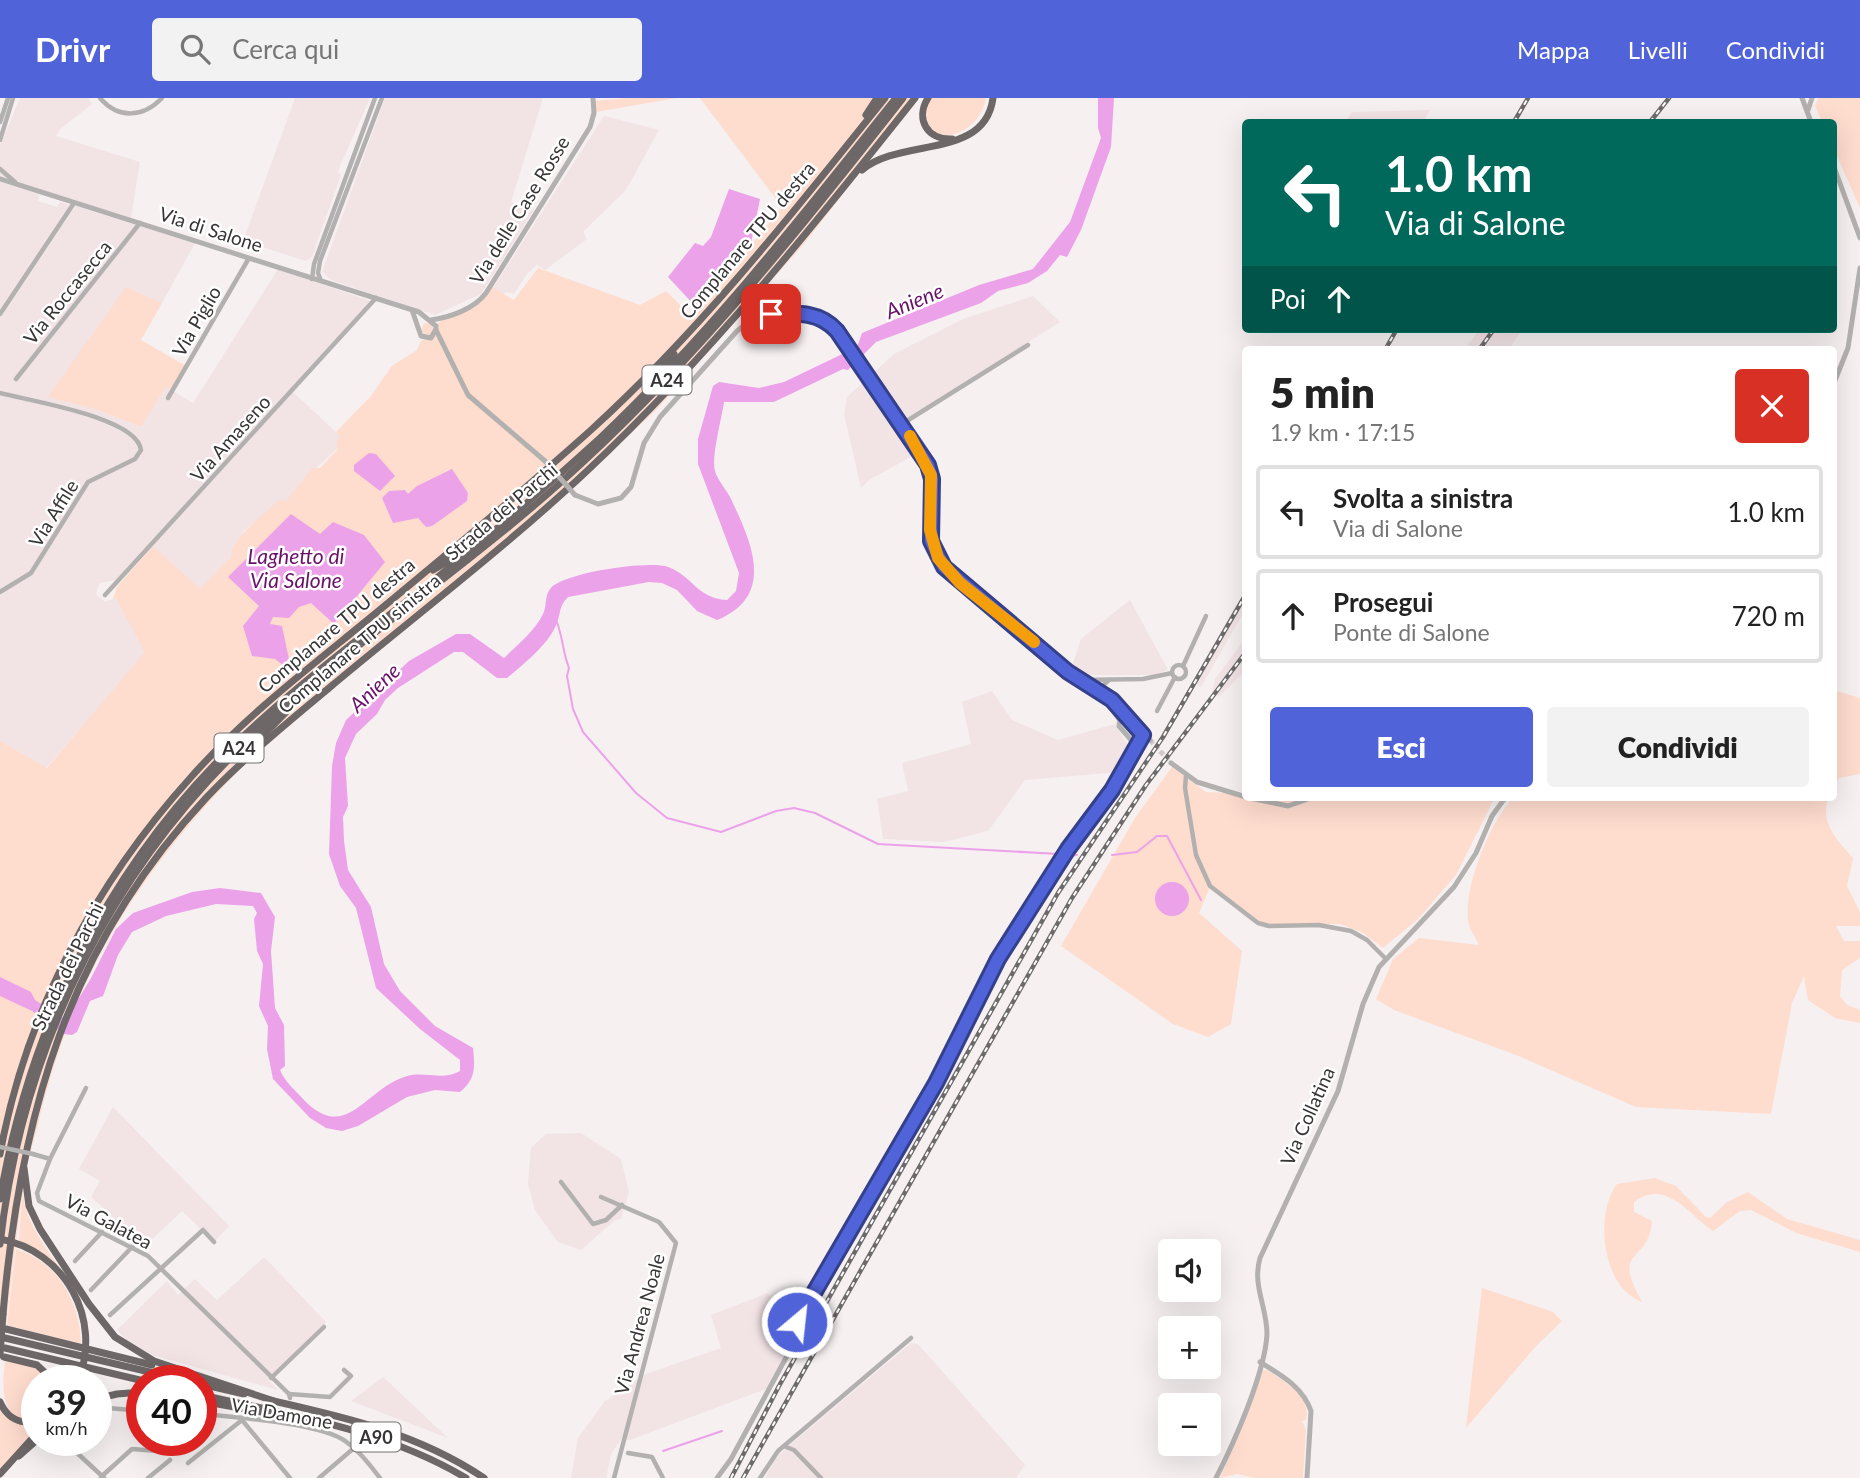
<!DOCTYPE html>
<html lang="it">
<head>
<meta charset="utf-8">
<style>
  body { margin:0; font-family:Lato,sans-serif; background:#f2f2f2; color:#222; height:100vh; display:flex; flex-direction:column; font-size:26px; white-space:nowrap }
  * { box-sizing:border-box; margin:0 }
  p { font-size:23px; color:#767676 }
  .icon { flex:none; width:38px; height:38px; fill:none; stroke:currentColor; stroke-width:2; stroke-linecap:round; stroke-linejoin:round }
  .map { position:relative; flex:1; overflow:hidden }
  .panel { position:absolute; left:1242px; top:248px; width:595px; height:455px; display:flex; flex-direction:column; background:#fff; border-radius:7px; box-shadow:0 7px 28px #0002 }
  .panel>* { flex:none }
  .guide { position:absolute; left:1242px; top:21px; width:595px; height:214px; border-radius:7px; box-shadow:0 7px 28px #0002; background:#00695c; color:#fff; overflow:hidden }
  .controls { position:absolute; left:1158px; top:1141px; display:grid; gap:14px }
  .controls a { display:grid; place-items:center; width:63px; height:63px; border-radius:7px; background:#fff; box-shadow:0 7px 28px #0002; font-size:35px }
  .speed { position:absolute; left:21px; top:1267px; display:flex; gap:14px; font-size:35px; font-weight:700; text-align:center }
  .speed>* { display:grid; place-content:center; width:91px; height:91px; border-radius:50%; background:#fff; box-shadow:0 7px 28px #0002; line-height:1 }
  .speed small { font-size:18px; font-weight:400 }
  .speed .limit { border:10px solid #d22; background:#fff; color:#111 }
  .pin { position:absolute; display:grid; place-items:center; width:60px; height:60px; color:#fff; margin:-30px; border-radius:14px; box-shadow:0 4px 10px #0006 }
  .me { position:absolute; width:77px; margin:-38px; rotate:28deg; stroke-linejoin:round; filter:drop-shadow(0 0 5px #0008) }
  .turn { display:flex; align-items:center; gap:24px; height:147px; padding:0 28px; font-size:32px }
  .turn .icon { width:91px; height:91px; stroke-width:2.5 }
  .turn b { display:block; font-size:49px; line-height:60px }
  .then { display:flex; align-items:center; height:66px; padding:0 28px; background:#0003; gap:14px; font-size:26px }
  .round { display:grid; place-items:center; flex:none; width:74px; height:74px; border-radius:7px; background:#f2f2f2 }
  .headline { display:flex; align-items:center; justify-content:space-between; height:119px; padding:0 28px }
  h1 { font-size:42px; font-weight:800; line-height:52px }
  .primary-button { display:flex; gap:14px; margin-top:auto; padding:14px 28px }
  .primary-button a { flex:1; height:80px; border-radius:7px; background:#5063d8; color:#fff; font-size:28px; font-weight:800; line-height:80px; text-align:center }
  .primary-button a+a { background:#f2f2f2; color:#222 }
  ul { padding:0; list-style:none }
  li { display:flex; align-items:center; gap:21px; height:94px; margin:0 14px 10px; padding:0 14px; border:4px solid #e0e0e0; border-radius:7px }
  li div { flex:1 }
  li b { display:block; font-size:26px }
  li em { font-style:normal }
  header { display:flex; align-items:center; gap:42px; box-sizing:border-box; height:98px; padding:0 35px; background:#5063d8; color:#fff }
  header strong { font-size:33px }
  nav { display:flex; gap:38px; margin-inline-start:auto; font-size:24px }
  .search { width:490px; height:63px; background:#f2f2f2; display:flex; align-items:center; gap:18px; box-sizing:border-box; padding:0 24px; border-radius:7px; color:#767676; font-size:26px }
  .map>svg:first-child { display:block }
  .built { fill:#f2e3e5 }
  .green { fill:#fedcce }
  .water { fill:#eca2e9 }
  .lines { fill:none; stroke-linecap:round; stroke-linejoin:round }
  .stream { stroke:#eca2e9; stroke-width:2 }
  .minor-tunnel { stroke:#d0cacb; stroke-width:4.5; stroke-dasharray:4.5 2; stroke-linecap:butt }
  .tertiary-tunnel { stroke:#d0cacb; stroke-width:5; stroke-dasharray:5 2.5; stroke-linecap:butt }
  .minor { stroke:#b3b1b0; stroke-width:4.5 }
  .tertiary { stroke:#b3b1b0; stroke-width:5 }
  .motorway { stroke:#6d6767; stroke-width:7 }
  .rail-casing { stroke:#6d6a6b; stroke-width:4.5 }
  .rail { stroke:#fff; stroke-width:2; stroke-dasharray:5; stroke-linecap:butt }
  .minor-bridge { stroke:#b3b1b0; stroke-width:4.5 }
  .tertiary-bridge { stroke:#b3b1b0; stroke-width:5 }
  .motorway-bridge { stroke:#6d6767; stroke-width:7 }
  .route-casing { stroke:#34408c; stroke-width:18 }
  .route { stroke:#5063d8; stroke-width:12 }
  .slow { stroke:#f59e0b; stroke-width:12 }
  .labels { text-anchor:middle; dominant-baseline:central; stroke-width:5; stroke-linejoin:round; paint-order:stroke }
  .shield { fill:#fff; stroke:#737172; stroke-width:2 }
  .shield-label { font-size:18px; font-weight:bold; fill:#373435 }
  .street-label { font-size:19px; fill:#373435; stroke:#fff }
  .water-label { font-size:21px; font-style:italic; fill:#6a126a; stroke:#fff }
</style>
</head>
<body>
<header>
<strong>Drivr</strong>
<div class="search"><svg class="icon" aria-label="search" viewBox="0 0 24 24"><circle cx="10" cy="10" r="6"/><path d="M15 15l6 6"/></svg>Cerca qui</div>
<nav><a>Mappa</a><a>Livelli</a><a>Condividi</a></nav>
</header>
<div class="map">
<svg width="1860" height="1380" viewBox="0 0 1860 1380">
  <rect width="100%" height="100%" fill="#f6f0f1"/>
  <g class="built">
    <polygon points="20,0 88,0 92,6 60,31 56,38 140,64 131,120 0,79 0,48"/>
    <polygon points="295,0 370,0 340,68 338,74 341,77 312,159 306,163 243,143"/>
    <polygon points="385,0 543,0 511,104 534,112 481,196 435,217 331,182 322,174"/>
    <polygon points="1430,12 1423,24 1345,24 1352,14"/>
    <polygon points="604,18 659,32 626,92 583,134 587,141 545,172 537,167 527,176 514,196 506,194 497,202 489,196"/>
    <polygon points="0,84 39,96 38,103 57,109 60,104 70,107 0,213"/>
    <polygon points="75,108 136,127 84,193 140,128 195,145 162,205 126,189 49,299 95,311 141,329 166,289 193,305 278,171 370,203 116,482 99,485 96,496 105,504 116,500 148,553 46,670 0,643 0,219"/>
    <polygon points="1033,198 1060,224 899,326 916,356 869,382 861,390 844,316 847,299 894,256 963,221"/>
    <polygon points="1480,231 1523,231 1508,252 1464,252"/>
    <polygon points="293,294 341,339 337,351 302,383 300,389 286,404 272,409 243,434 231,459 200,492 153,448"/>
    <polygon points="1246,490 1246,510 1201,589 1193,584"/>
    <polygon points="1130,502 1168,572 1154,577 1089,577 1072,568 1081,541"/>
    <polygon points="1246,540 1246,572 1219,599 1212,594 1215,581"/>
    <polygon points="992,593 1012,622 1058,642 1115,626 1127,646 1129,657 1119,674 1025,682 988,733 944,744 883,741 877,701 908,693 902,665 971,646 962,604"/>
    <polygon points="113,1009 229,1128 214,1144 182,1113 143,1150 105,1133 111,1116 91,1099 100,1083 79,1071"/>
    <polygon points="581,1035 621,1061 629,1094 621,1121 615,1122 581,1152 558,1144 535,1112 528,1086 531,1050 546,1036"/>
    <polygon points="264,1159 326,1224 268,1282 278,1292 145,1255 130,1246 117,1232 167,1183 178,1197 195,1181 217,1202"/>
    <polygon points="768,1195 785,1218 800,1217 796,1240 769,1290 630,1342 621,1341 611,1356 606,1380 571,1380 578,1340 605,1303 646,1276 721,1250 711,1217"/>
    <polygon points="911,1245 918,1246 1025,1367 1016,1380 765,1380 774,1362 790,1347"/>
    <polygon points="383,1279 448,1340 351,1303"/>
  </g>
  <g class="green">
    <polygon points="628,0 676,0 596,14 595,3"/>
    <path d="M700,0H919L802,148L658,310L597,367L246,665C141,771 74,875 39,1022C35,1042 22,1076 23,1094C24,1121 45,1149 60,1170L44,1156L19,1143L22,1096L6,1226L0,1225V643L47,670L145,554L116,500L113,501L117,489L153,448L200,491L231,459C231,439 265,416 279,402L286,403L313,370H320L337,352V343L340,339L336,334L371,298L392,268L417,252L421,243L427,240L421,233L424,225L431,226L433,230L444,220L472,208L490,188L514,202L538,170L640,207L666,193L692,219L782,109Z"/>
    <path d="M930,0H986C978,45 911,54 930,0Z"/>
    <polygon points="1819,0 1860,0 1860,110 1834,51 1834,24 1822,24 1815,7"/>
    <polygon points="126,189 162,205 141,242 186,268 172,292 166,289 141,329 95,311 48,299"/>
    <polygon points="1834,592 1860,600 1860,676 1839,680 1834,690"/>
    <polygon points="1172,669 1206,694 1246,696 1246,700 1497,700 1492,705 1456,777 1418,821 1383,850 1363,835 1340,826 1262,827 1210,789 1199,815 1242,853 1231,926 1208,939 1173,926 1061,848 1135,720"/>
    <path d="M1513,700H1829C1818,723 1838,743 1853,760L1847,788L1860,814V828H1836L1844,843H1860V860L1842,872L1840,898L1847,907L1860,912V925L1835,920L1808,902L1804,878L1792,905L1771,1016L1636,1009L1516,957L1394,912L1376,901L1393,861L1419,840L1479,847C1476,840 1469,831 1468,822C1464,788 1490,724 1513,700Z"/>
    <path d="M1655,1080L1676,1088L1706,1119L1710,1120L1727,1104L1748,1094L1787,1121L1860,1142V1154L1796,1135L1751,1112L1740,1113L1713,1133C1688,1116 1666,1080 1634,1104V1114L1652,1123C1649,1167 1610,1147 1642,1204C1602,1190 1594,1116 1617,1086Z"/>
    <path d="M16,1151C59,1165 80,1204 81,1247L7,1227Z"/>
    <polygon points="1482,1190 1553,1214 1562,1223 1537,1247 1466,1330"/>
    <path d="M5,1263L36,1270L52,1283H37V1320C0,1329 2,1288 5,1263Z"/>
    <path d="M1263,1272H1268C1285,1285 1312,1297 1306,1322L1302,1323L1306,1332L1303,1380H1256L1237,1376L1220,1380L1240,1335Z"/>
    <polygon points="0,1311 6,1319 37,1326 37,1333 0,1373"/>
  </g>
  <g class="water">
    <path d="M1098,0H1114L1111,49L1081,132L1067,159L1060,157L1047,173L1028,185L998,193L981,205L876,244L848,272L843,271L774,304H724C722,319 711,360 715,373C718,383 726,391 731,401C753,447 775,498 717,522L697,513L677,492L662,485L649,484L568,499C559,508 561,514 557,525C549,546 524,566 507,580H497L463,554H454L398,590L385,602L377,616L356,636L345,660L348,708L343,719L344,743L348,772L371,809L384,866L400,893L435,928L473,950C475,969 476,981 460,994L435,992L407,999L358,1028L342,1033L326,1030L310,1020L273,981L267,951L268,928L259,908L263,866L257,853L254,821L257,815L253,808L216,806L166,818L132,834L118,857L103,898L90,903L77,934L72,937L64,936L32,913L0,898V879L31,894L35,902L66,921L90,882L116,831L133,815L192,794L220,790L261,795L275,819L271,853L275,910L284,927L285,968L280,972C285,984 295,992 304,1002C347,1046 365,990 407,978C426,973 443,983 460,973V962L420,931L376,890L356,810L340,788L329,756L332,668L336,645L346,622L409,563L456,536H470L504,560C517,547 534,534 543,516C547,508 544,500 550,491C561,475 649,462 668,469C693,478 696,500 727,502L736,493L739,475L698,366V341L713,288L719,284L759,290L784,284L857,249L862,235L979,187L1033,171L1070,124L1101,40L1098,30Z"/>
    <polygon points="729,91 760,101 751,145 717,179 716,186 696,209 668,179 695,145 703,148 711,139"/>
    <polygon points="369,355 376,356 395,378 380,393 354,373 354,367"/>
    <polygon points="452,371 468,395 467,403 432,428 426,429 418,420 393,425 382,400 389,393 405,392 408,396 417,388"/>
    <polygon points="291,416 320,436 333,424 364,437 385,464 334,526 311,505 299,509 289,520 273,519 270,526 282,528 290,566 284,568 275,561 252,558 243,528 259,508 228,479"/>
    <circle cx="1172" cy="801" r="17"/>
  </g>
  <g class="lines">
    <g class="stream">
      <path d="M557,524C563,541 563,555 569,570L567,578L573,611L583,634L636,695L667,720L721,734L776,713L794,710L815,715L878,746L1059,756"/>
      <polyline points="1112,757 1137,754 1157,738 1167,738 1201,802"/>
      <polyline points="1070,758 1077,757"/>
      <polyline points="663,1353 722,1333"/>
    </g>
    <polyline class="minor-tunnel" points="290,1305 293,1326"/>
    <polyline class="tertiary-tunnel" points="1150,642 1171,665"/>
    <g class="minor">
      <path d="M100,0C118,21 143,20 162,0"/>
      <polyline points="0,24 8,0"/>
      <polyline points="0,42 13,0"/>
      <polyline points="0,71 15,84"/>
      <polyline points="312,181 314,166 375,0"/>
      <polyline points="321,183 318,175 320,163 382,0"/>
      <polyline points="0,216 74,105"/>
      <polyline points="16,281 140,125"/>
      <path d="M0,295C29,303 137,319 141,352L135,361L88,384L31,475L0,494"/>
      <polyline points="168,300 249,160"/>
      <polyline points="902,326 1028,247"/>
      <polyline points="105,497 376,200"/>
      <circle cx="1179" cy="574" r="7"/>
      <polyline points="1183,568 1206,518"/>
      <polyline points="1082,582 1143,581 1172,575"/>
      <polyline points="1096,593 1109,582"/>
      <polyline points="1157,613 1175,579"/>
      <polyline points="1186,678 1185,690 1196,757 1210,788 1258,825 1269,828 1319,827 1351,833 1367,842 1385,860"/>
      <polyline points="33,1056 50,1061 37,1095 39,1103 148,1158 289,1296 290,1300"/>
      <polyline points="50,1061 86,990"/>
      <polyline points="561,1084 593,1126 606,1122 622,1107"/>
      <polyline points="601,1099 659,1124 676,1145 614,1380"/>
      <polyline points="75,1163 102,1134"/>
      <polyline points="91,1192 133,1148"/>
      <polyline points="110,1217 203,1132 214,1144"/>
      <polyline points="271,1280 324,1229"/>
      <polyline points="289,1296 330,1299 351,1278 344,1272"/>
      <polyline points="97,1309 142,1313"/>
      <path d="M201,1316C235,1319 314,1325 342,1341C357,1350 369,1366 380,1380"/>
      <polyline points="56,1344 63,1342 102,1378 132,1351 158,1353"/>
      <polyline points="786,1349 794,1352 821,1380"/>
      <polyline points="628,1355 652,1359 663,1380"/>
      <polyline points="188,1365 242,1322 290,1380"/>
      <polyline points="148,1380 170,1362"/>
      <polyline points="319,1380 354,1350"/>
      <polyline points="760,1380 778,1353 911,1240"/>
    </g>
    <g class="tertiary">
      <polyline points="1802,0 1811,24"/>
      <polyline points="1808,12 1812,0"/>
      <polyline points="1834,69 1860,140"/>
      <polyline points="0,81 419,214 436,228"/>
      <polyline points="412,212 421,238 431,240 436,231"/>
      <path d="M431,222C451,219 474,211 486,195L590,29L594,15L593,0"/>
      <polyline points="436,232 468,297 545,363"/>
      <polyline points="1834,285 1848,250 1860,170"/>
      <polyline points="575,397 598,406 621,400 631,389 644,345 660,319 737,233 752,221 771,216 810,216 832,227 928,367 932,381 931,443 947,473 1068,574 1112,602 1150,642"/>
      <polyline points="1103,599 1119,621"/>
      <polyline points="1129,620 1120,619 1119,628 1131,642 1139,644"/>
      <polyline points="1171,665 1197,684 1246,699"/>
      <polyline points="1250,700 1288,708 1311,700"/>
      <path d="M1260,1264C1281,1277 1303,1289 1311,1313L1307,1380"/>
      <polyline points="101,1380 104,1380"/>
      <polyline points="717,1380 731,1361 794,1245 798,1220 936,985 997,861 1068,751 1112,692 1139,643"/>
      <path d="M1216,1380C1234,1345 1265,1275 1267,1236C1267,1209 1252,1187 1260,1160L1338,993L1363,906L1379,869L1454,789L1476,755L1492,718L1505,700"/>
    </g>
    <g class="motorway">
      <path d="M928,0C915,21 927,42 952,41"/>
      <polyline points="866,17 877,0"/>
      <path d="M862,72C901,39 985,62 993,0"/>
      <polyline points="653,282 674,256"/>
      <polyline points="433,472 462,455"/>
      <polyline points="246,655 289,611"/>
      <path d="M0,1056C26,914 95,785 192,678C248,615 317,564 382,510C452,452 523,393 591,332C701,232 792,116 885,0"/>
      <polyline points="24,1070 29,1108 40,1131 89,1206 115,1239 154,1263 274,1303"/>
      <path d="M0,1101C29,930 107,771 232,649C295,588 365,536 434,482C491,437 546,389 600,340C710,236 802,118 896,0"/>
      <path d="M0,1146C23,944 115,760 268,624C368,533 482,458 581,366C701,255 803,128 903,0"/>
      <path d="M3,1216C20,1018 67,849 206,700C244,660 287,625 329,590C415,518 506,449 588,372C709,258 812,130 915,0"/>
      <polyline points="6,1231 152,1267"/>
      <polyline points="5,1240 188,1283"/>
      <polyline points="5,1250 144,1283"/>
      <polyline points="4,1259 37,1267 54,1283"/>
      <polyline points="201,1286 244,1296"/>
      <path d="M201,1297C291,1317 386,1332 466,1380"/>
      <polyline points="96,1301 117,1296 142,1294"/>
      <path d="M269,1302C345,1319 419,1336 484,1380"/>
      <polyline points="201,1303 273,1316"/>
      <path d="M0,1304C7,1320 20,1327 37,1323"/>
      <polyline points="19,1358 37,1342"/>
      <polyline points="0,1376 37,1335"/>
    </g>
    <defs>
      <g id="rail">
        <polyline points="1514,24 1528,0"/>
        <polyline points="1650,24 1669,0"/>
        <polyline points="1385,252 1397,231"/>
        <polyline points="1479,252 1494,231"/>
        <polyline points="731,1380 779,1288 1058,795 1163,639 1246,496"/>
        <polyline points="743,1380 1072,800 1146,687 1246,554"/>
      </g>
    </defs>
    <use href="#rail" class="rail-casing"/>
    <use href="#rail" class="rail"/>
    <polyline class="minor-bridge" points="0,1049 33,1056"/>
    <polyline class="tertiary-bridge" points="545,363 575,397"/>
    <g class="motorway-bridge">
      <path d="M0,1141C65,1153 103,1221 78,1283"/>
      <polyline points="0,1257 3,1216"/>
    </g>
  </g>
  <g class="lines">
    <defs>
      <path id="route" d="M771,216C796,215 819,213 837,233L928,367L932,381L931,443L944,469L1068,574L1112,602L1143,637L1112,692L1068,751L998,861L936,985L797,1224"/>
    </defs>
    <use href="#route" class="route-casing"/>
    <use href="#route" class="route"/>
    <polyline class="slow" points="910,338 931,377 930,432 938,460 960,485 1034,544"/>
  </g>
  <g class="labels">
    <g class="shield">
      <rect x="642.5" y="267.5" width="49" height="29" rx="5"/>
      <rect x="214.5" y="635.5" width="49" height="29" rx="5"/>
      <rect x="351.5" y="1324.5" width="49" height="29" rx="5"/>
    </g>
    <g class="shield-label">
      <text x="667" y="282">A24</text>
      <text x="239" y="650">A24</text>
      <text x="376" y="1339">A90</text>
    </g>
    <g class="street-label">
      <text transform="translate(519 112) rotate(-58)">Via delle Case Rosse</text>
      <text transform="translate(211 131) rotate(18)">Via di Salone</text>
      <text transform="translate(747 142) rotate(-50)">Complanare TPU destra</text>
      <text transform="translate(67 194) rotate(-51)">Via Roccasecca</text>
      <text transform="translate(196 223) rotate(-60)">Via Piglio</text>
      <text transform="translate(230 340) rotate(-48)">Via Amaseno</text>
      <text transform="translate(501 413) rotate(-40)">Strada dei Parchi</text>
      <text transform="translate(53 415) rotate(-58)">Via Affile</text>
      <text transform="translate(336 527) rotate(-40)">Complanare TPU destra</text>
      <text transform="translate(359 545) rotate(-40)">Complanare TPU sinistra</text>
      <text transform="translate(67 868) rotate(-64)">Strada dei Parchi</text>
      <text transform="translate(1307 1018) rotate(-66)">Via Collatina</text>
      <text transform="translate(109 1123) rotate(28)">Via Galatea</text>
      <text transform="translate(639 1226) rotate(-75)">Via Andrea Noale</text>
      <text transform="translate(282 1315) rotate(10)">Via Damone</text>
    </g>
    <g class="water-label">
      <text transform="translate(914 202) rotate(-22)">Aniene</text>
      <text x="296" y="457">Laghetto di<tspan x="296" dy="24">Via Salone</tspan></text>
      <text transform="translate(374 589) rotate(-43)">Aniene</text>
    </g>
  </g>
</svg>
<div class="controls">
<a><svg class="icon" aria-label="sound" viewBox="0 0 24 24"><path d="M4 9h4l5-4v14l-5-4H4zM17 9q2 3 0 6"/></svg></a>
<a>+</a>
<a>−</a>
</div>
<div class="speed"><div>39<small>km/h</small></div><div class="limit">40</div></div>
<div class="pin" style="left:771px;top:216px;background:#d93025"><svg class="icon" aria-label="arrive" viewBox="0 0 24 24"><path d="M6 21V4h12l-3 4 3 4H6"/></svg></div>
<svg class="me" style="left:797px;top:1224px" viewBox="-20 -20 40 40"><circle r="17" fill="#5063d8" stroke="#fff" stroke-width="3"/><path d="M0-11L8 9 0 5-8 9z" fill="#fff"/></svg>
<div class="guide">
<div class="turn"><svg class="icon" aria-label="left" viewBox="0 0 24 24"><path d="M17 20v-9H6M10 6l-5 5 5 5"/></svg><div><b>1.0 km</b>Via di Salone</div></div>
<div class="then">Poi<svg class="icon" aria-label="ahead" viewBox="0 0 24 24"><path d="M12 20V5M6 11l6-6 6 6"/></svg></div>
</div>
<section class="panel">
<div class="headline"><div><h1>5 min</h1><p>1.9 km · 17:15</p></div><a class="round" style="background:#d93025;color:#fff"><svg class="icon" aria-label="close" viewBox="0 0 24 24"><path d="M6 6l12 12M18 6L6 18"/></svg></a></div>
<ul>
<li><svg class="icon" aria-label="left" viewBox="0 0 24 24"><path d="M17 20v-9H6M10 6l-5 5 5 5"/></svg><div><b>Svolta a sinistra</b><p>Via di Salone</p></div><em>1.0 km</em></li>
<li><svg class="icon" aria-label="ahead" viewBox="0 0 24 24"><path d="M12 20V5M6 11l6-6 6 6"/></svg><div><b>Prosegui</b><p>Ponte di Salone</p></div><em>720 m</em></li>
</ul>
<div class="primary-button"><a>Esci</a><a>Condividi</a></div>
</section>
</div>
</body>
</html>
